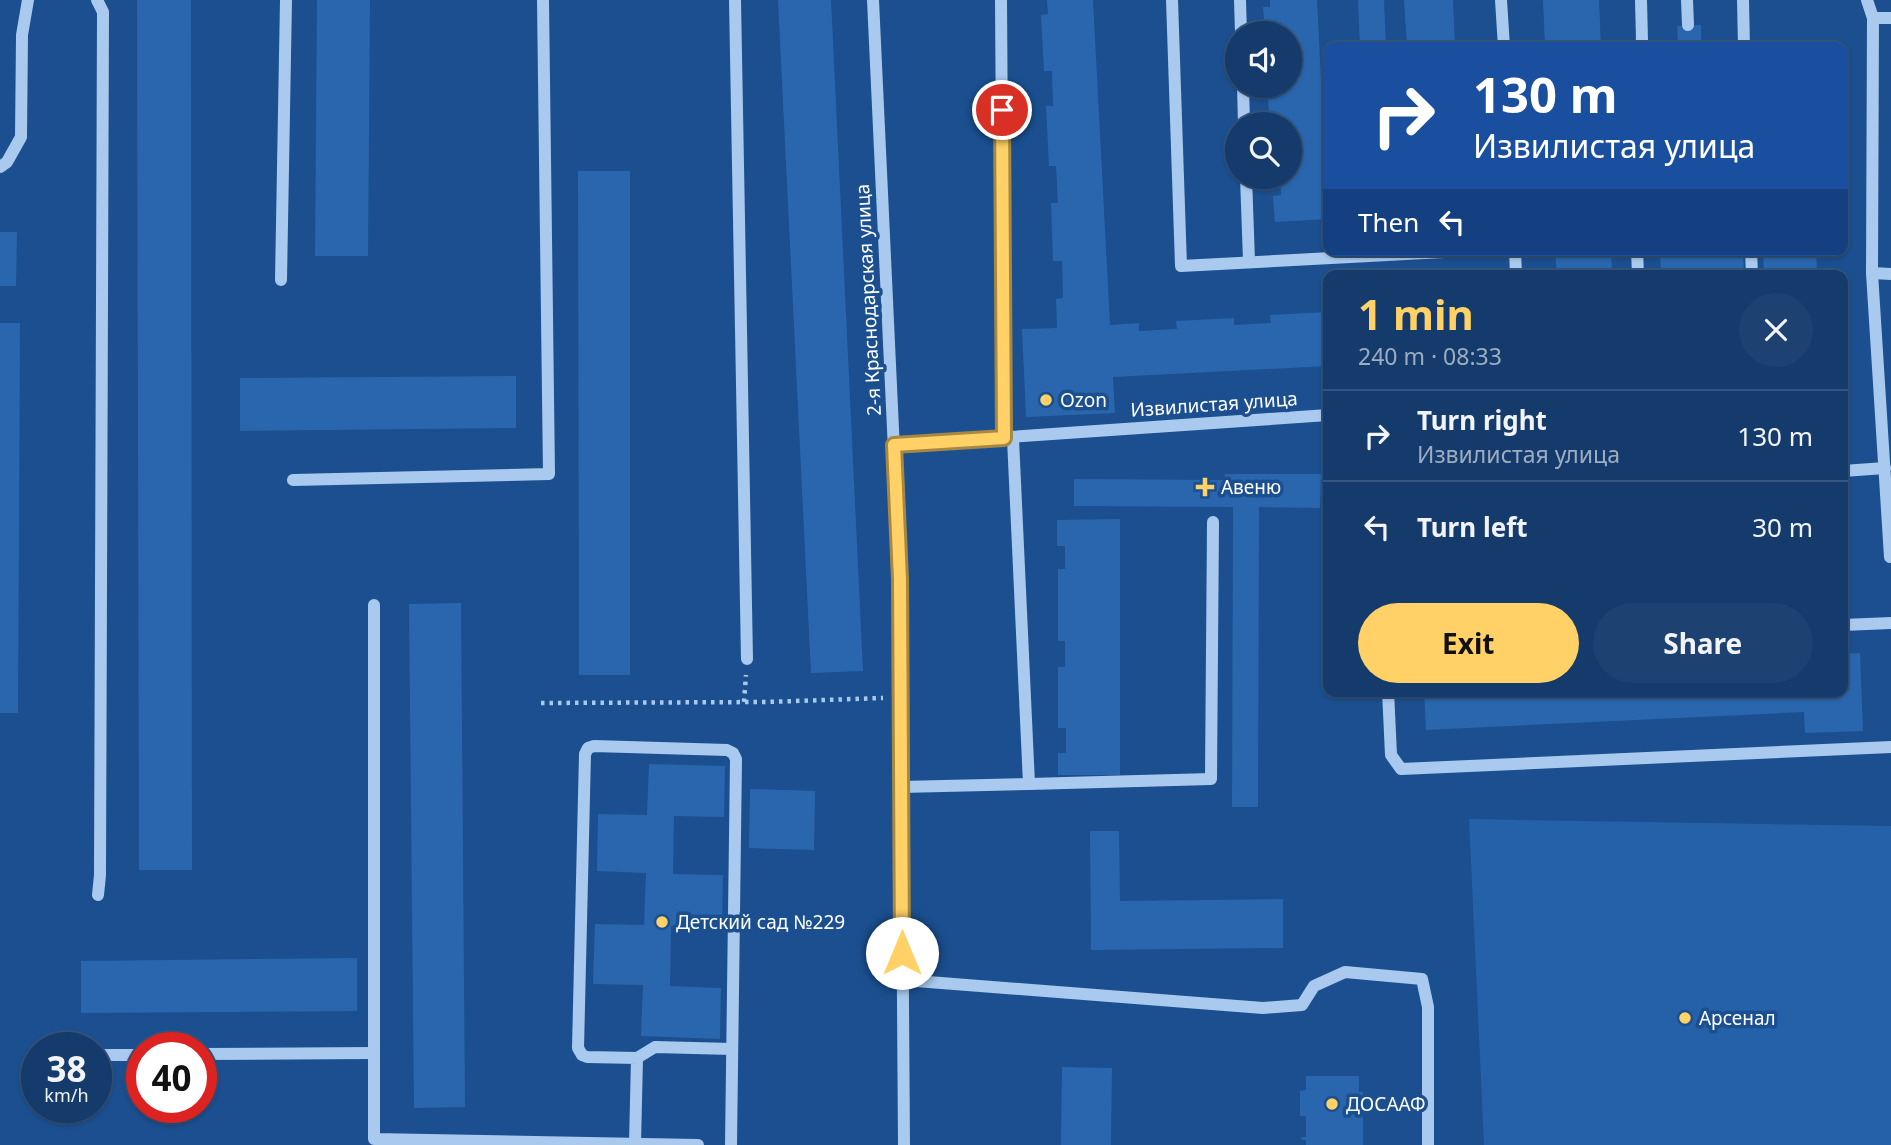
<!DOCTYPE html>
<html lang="en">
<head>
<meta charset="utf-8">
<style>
  body { margin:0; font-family:"Noto Sans",sans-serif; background:#1d4271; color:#f1f3f6; height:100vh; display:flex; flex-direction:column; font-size:26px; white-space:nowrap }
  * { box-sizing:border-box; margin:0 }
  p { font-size:23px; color:#9dadc1 }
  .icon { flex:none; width:38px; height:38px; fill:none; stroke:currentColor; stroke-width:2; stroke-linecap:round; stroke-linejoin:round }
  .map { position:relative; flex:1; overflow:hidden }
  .panel { position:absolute; left:1323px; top:270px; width:525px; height:427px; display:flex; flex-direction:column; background:#143b6b; border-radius:14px; box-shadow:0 2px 5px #0004,0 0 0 2px #33557e }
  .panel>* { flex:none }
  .banner { position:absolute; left:1323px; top:42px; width:525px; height:214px; border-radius:14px; box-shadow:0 2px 5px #0004,0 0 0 2px #33557e; background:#1a4fa0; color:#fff; overflow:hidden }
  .buttons { position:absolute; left:1225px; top:21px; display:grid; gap:14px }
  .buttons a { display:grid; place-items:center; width:77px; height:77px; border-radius:50%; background:#143b6b; box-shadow:0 2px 5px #0004,0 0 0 2px #33557e; font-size:35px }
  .speed { position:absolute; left:21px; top:1032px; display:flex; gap:14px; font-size:35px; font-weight:700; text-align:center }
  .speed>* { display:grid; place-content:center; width:91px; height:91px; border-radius:50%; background:#143b6b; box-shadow:0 2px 5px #0004,0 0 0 2px #33557e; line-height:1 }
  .speed small { font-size:18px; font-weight:400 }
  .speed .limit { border:10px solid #d22; background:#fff; color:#111 }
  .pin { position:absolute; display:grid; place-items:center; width:60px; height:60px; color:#fff; margin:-30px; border:4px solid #fff; border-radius:50%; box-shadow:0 2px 7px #0007 }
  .me { position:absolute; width:77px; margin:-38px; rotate:0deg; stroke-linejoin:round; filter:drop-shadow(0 0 5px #0008) }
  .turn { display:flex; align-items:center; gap:24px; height:147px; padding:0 35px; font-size:32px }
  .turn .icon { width:91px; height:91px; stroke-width:2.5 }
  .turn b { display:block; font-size:49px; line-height:60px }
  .then { display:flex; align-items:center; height:66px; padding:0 35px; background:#0003; gap:14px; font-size:26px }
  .round { display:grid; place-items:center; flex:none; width:74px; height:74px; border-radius:37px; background:#1d4271 }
  .head { display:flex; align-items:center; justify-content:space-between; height:119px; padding:0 35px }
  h1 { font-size:42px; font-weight:700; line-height:52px; color:#ffd166 }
  .action { display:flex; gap:14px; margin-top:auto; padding:14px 35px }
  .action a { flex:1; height:80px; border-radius:42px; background:#ffd166; color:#111; font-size:28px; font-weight:700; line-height:80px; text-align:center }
  .action a+a { background:#1d4271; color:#f1f3f6 }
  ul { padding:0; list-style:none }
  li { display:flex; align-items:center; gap:21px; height:91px; padding:0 35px; border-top:2px solid #33557e }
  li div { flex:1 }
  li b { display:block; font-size:26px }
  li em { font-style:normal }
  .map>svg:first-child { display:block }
  .green { fill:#2461a8 }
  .building { fill:#2a66ad }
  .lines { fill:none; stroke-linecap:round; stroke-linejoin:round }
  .path { stroke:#a9c9ee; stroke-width:4.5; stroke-dasharray:3.5 5; stroke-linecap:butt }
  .minor { stroke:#a9c9ee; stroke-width:12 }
  .route-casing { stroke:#a68842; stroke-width:18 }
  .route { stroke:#ffd166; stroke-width:12 }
  .poi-dot { fill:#ffd166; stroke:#1b4f8f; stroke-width:2.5 }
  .labels { text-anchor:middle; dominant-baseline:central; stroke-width:7; stroke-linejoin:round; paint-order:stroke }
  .street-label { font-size:19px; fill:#fff; stroke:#1b4f8f }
  .poi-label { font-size:19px; fill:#fff; stroke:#1b4f8f; text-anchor:start }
</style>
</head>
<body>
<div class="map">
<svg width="1891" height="1145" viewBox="0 0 1891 1145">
  <rect width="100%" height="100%" fill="#1b4f8f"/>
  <polygon class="green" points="1469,819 1891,826 1891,1145 1484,1145"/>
  <g class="building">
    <polygon points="137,0 191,0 192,870 139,870"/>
    <polygon points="317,0 370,0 368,256 315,256"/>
    <polygon points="778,0 831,0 863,671 811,673"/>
    <polygon points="1047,0 1093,0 1110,325 1139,323 1139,331 1177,329 1176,321 1234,318 1234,325 1271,323 1270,315 1328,312 1328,366 1113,377 1115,413 1026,417 1022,329 1057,328 1056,299 1063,298 1062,261 1053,261 1051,203 1058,203 1056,166 1049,166 1046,106 1053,106 1052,71 1044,71 1041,15 1048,14"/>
    <polygon points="1270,0 1317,0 1328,219 1275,222 1273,196 1281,195 1280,177 1290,177 1290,124 1270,124 1268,99 1276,99 1275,86 1290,86 1290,33 1265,33 1263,7 1270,7"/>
    <polygon points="1358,0 1384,0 1386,47 1360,47"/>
    <polygon points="1404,0 1453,0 1455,47 1407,47"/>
    <polygon points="1543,0 1599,0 1601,47 1545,47"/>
    <polygon points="1701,25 1701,47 1678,47 1677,26"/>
    <polygon points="578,171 630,171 630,675 579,675"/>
    <polygon points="0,232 17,232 16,286 0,286"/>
    <polygon points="1555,250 1611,250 1612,275 1557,275"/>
    <polygon points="1660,250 1743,250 1744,275 1661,275"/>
    <polygon points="1763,250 1816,250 1817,275 1764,275"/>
    <polygon points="0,323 20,323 18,713 0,713"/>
    <polygon points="516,376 516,428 240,431 240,378"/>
    <polygon points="1225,474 1321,474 1320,508 1259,507 1258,807 1232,807 1233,507 1074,506 1074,479 1224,480"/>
    <polygon points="1120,519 1120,775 1058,775 1058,753 1066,753 1066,728 1058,728 1058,667 1065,667 1065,641 1058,641 1058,569 1065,569 1065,546 1057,546 1057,520"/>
    <polygon points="461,603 465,1107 414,1108 409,604"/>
    <polygon points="1860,653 1863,731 1805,733 1804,712 1426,730 1424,691 1843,691 1843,654"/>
    <polygon points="649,764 725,766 724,817 674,816 673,874 723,875 722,928 671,926 670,986 721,988 720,1039 641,1036 643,985 593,984 595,924 644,925 646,873 597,871 598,814 647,815"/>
    <polygon points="750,789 815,791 814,850 749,848"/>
    <polygon points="1090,831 1119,831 1120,901 1283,899 1283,948 1091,950"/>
    <polygon points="357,958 357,1011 81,1013 81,961"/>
    <polygon points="1062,1067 1112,1068 1111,1145 1061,1145"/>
    <polygon points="1306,1076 1359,1076 1359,1092 1363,1092 1363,1145 1306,1145 1306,1140 1302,1140 1301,1137 1306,1137 1306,1116 1300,1116 1300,1091 1306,1090"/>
  </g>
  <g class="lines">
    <g class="path">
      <polyline points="744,702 746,675"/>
      <polyline points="541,703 766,702 883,698"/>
    </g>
    <g class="minor">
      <polyline points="97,0 103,12 100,875 98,895"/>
      <polyline points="735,0 747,659"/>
      <polyline points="873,0 900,579 904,1145"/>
      <polyline points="1001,0 1004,438"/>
      <polyline points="1172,0 1181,266 1482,250"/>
      <polyline points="1240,0 1241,33"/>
      <polyline points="1501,0 1504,47"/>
      <polyline points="1687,0 1688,25"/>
      <polyline points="1743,0 1744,47"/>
      <polyline points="1867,0 1873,18 1872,273 1890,557"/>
      <polyline points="1873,18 1891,18"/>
      <polyline points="1639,47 1642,40 1641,0"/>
      <polyline points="1243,86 1244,124"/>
      <polyline points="0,167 7,162 21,137 22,35 28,0"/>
      <polyline points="1246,177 1249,261"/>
      <polyline points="1515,250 1516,275"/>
      <polyline points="1637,250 1638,275"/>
      <polyline points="1751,250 1752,275"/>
      <polyline points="1872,273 1891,274"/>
      <polyline points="281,280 286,0"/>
      <polyline points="894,445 1328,415"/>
      <polyline points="1843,471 1885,468"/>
      <polyline points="293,480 549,474 543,0"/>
      <polyline points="374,605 374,1139 698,1145"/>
      <polyline points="1843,625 1891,623"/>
      <polyline points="1388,691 1391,755 1401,769 1891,747"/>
      <polyline points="1029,784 1211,779 1213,522"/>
      <polyline points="901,787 1029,784 1013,439"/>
      <polyline points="903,980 1263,1008 1302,1005 1314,986 1345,972 1422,979 1428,1007 1428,1145"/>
      <polyline points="201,1054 374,1053"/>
      <polyline points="96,1055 142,1055"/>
      <polyline points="637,1058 655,1047 732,1049"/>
      <polyline points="635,1144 637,1058 587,1057 582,1055 578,1048 585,754 588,748 594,746 727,750 733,753 736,759 731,1145"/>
    </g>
  </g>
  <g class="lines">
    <defs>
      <polyline id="route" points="902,953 900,579 894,445 1004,438 1002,110"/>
    </defs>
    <use href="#route" class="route-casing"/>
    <use href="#route" class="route"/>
  </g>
  <g class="poi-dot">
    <circle cx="1046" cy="400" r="7"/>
    <path d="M1201.5 476.5h7v7h7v7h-7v7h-7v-7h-7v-7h7z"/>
    <circle cx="662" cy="922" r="7"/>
    <circle cx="1685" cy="1018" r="7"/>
    <circle cx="1332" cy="1104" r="7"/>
  </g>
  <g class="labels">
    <g class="street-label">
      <text transform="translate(868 300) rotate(-93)">2-я Краснодарская улица</text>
      <text transform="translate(1214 404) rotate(-4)">Извилистая улица</text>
    </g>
    <g class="poi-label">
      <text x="1060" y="400">Ozon</text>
      <text x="1221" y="487">Авеню</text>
      <text x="676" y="922">Детский сад №229</text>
      <text x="1699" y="1018">Арсенал</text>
      <text x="1346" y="1104">ДОСААФ</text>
    </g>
  </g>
</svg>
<div class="buttons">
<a><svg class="icon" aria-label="sound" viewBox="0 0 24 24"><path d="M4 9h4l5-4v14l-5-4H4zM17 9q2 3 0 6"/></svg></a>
<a><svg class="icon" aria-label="search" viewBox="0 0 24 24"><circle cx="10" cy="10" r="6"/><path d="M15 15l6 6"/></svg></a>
</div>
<div class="speed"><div>38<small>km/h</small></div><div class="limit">40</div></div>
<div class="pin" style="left:1002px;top:110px;background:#d93025"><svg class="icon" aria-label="arrive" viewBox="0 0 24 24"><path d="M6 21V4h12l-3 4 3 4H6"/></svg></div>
<svg class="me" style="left:902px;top:953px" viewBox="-20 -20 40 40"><circle r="19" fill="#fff"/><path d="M0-13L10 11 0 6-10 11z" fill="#ffd166"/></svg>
<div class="banner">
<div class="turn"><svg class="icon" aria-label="right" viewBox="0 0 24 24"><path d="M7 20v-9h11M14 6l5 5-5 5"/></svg><div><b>130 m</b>Извилистая улица</div></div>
<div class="then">Then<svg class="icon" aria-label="left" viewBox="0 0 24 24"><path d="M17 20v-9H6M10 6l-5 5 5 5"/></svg></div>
</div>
<section class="panel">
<div class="head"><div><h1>1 min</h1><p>240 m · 08:33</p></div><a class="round"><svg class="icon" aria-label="close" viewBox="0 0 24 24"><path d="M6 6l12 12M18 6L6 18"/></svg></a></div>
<ul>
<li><svg class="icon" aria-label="right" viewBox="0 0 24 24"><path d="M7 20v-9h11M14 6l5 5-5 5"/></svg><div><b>Turn right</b><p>Извилистая улица</p></div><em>130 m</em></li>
<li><svg class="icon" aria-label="left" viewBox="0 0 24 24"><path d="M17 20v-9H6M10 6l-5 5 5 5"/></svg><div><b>Turn left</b></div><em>30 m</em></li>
</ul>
<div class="action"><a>Exit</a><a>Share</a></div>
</section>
</div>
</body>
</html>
